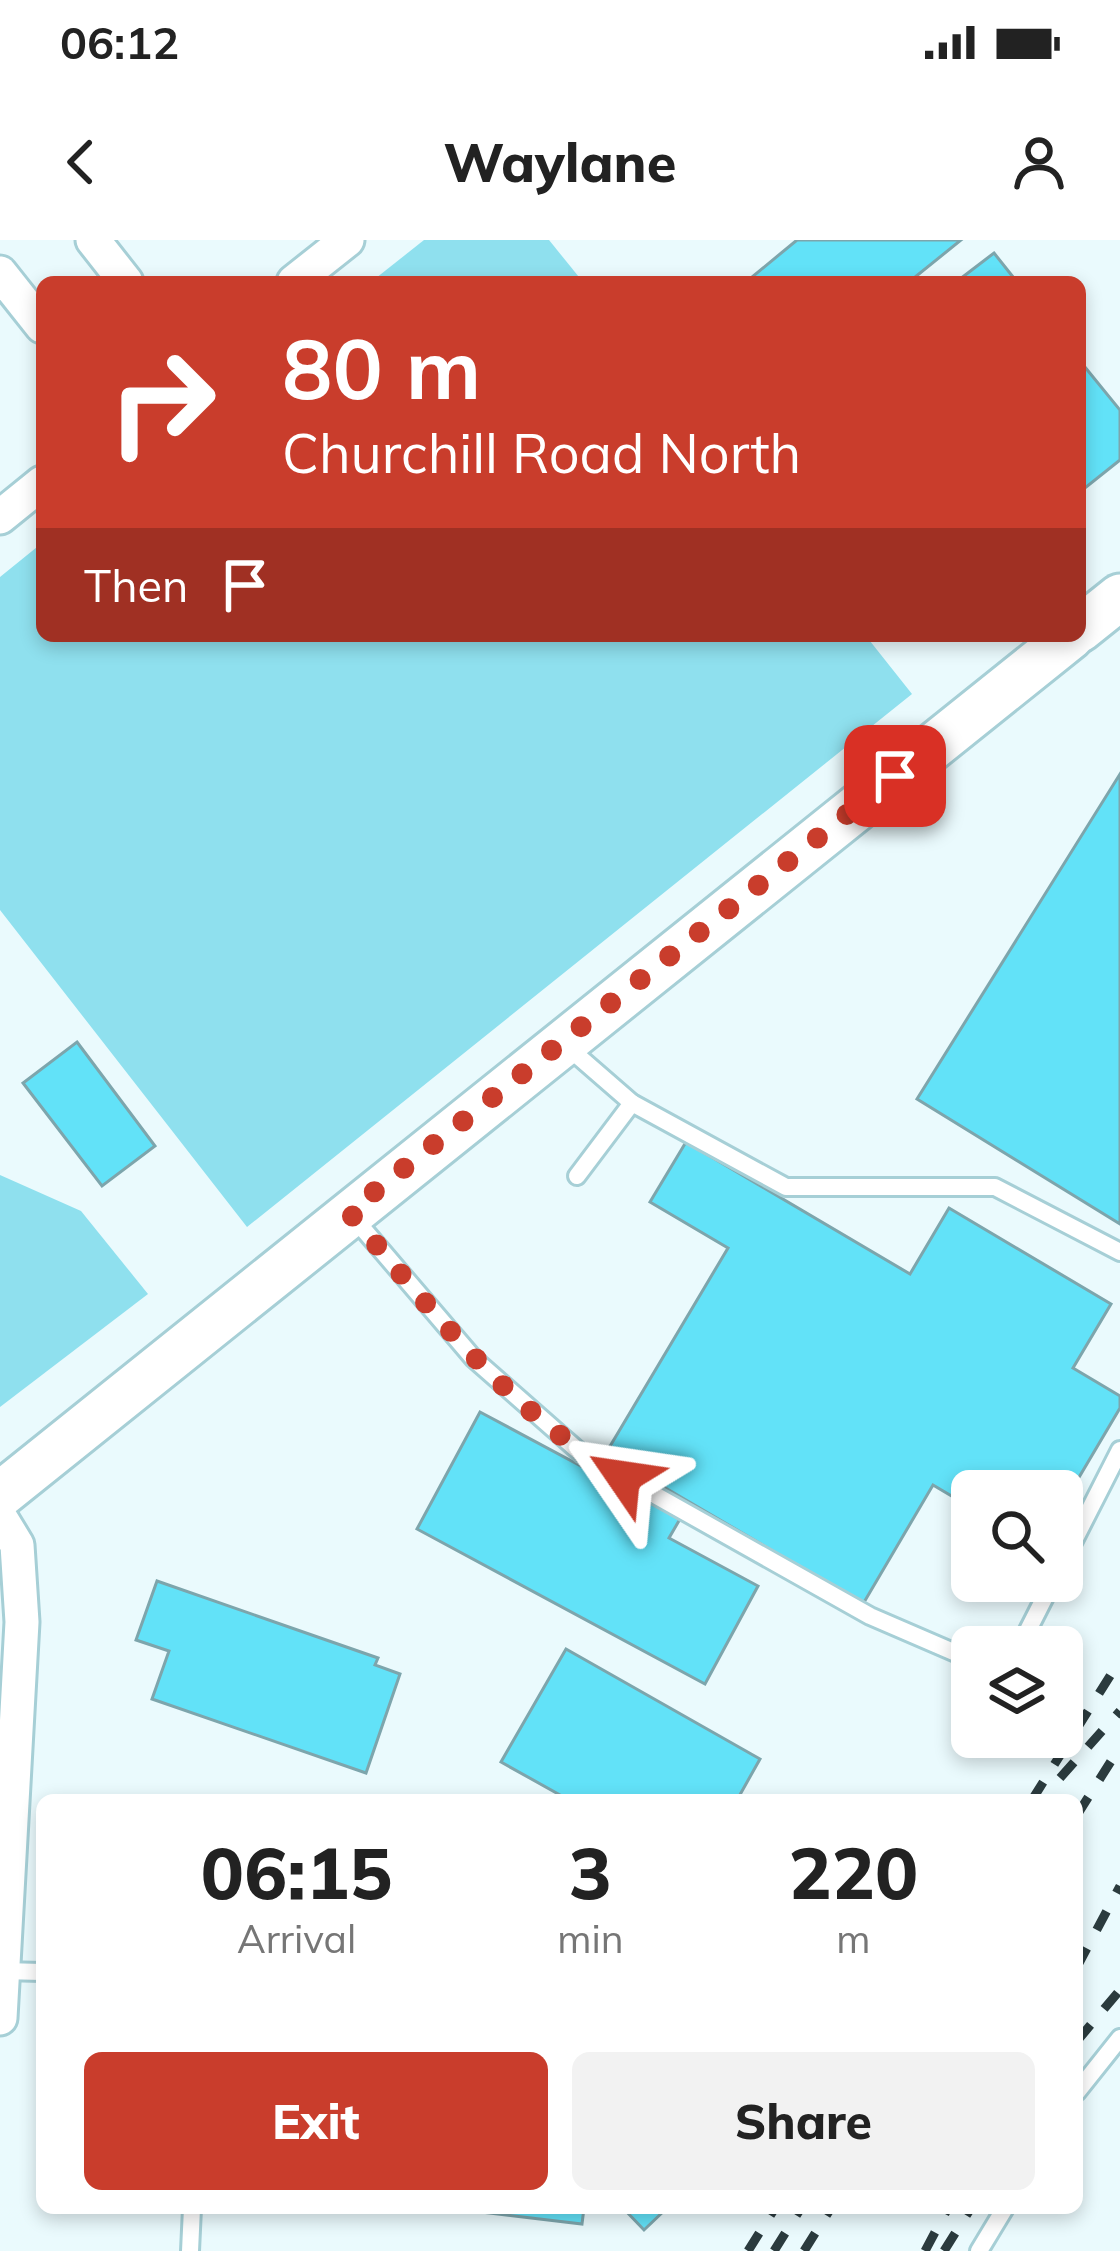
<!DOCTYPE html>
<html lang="en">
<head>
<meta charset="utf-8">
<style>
  body { margin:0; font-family:Mulish,sans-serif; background:#f2f2f2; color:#222; height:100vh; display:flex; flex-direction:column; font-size:45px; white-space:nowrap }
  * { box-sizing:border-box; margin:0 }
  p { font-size:39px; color:#767676 }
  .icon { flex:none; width:66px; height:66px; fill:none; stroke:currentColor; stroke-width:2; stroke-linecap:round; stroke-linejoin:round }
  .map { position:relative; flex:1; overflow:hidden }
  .drawer { position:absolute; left:36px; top:1554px; width:1047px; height:420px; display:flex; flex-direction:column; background:#fff; border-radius:18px; box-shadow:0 6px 18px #0003 }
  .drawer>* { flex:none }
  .top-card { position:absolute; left:36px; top:36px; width:1050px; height:366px; border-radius:18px; box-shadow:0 6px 18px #0003; background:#c93d2c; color:#fff; overflow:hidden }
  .buttons { position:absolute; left:951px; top:1230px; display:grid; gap:24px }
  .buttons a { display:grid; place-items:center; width:132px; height:132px; border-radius:18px; background:#fff; box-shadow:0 6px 18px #0003; font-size:60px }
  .pin { position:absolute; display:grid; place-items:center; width:102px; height:102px; color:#fff; margin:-51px; border-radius:24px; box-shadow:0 6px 18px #0006 }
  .me { position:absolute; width:132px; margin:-66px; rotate:302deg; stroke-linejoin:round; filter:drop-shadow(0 0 9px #0008) }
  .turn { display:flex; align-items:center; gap:42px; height:252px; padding:0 48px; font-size:54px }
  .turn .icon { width:156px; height:156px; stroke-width:2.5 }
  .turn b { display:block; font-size:84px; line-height:102px }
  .then { display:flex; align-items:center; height:114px; padding:0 48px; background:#0003; gap:24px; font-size:45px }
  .eta { display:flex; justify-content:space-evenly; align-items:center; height:204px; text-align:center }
  .eta b { font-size:72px; font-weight:800; line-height:84px }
  .cta { display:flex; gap:24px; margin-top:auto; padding:24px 48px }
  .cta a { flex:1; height:138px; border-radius:18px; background:#c93d2c; color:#fff; font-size:48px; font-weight:800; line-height:138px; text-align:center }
  .cta a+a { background:#f2f2f2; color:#222 }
  .status { display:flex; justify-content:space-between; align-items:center; height:84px; padding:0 60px; background:#fff; direction:ltr }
  .status svg { height:33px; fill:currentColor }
  header { display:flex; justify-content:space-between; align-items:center; height:156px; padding:0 48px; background:#fff; font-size:54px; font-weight:800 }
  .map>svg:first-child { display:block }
  .green { fill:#8fe0ee }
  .building { fill:#62e2f8; stroke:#7da5ac; stroke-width:3 }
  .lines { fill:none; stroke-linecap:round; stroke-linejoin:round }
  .lane-casing { stroke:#a6cfd6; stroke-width:22 }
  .street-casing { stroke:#a6cfd6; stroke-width:39 }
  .secondary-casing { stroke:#a6cfd6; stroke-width:51 }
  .lane { stroke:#fff; stroke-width:16 }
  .street { stroke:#fff; stroke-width:33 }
  .secondary { stroke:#fff; stroke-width:45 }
  .rail { stroke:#2b3b3e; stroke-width:9; stroke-dasharray:21 21; stroke-linecap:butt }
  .route { stroke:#c93d2c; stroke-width:21; stroke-dasharray:0 37.8 }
</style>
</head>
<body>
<div class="status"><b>06:12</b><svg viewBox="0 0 49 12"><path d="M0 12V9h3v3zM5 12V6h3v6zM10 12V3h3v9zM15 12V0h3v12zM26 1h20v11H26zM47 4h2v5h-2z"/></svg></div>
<header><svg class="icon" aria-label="back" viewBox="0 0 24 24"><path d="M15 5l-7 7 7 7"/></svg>Waylane<svg class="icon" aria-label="person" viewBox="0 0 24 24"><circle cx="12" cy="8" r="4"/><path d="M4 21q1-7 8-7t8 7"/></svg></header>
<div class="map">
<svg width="1120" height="2011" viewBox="0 0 1120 2011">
  <rect width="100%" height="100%" fill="#eafafd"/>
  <g class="green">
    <polygon points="424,0 549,0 583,42 371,42"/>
    <polygon points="42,303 42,396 866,396 912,454 247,987 0,670 0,337"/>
    <polygon points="0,935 81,971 148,1054 0,1167"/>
  </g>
  <g class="building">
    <polygon points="797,0 961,0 909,42 746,42"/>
    <polygon points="994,13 1017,42 956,42"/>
    <polygon points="1080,121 1120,170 1120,220 1080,252"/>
    <polygon points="1120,534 1120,984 917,859"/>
    <polygon points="77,802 155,906 102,946 23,843"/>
    <polygon points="686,902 910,1034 949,968 1111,1064 1073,1128 1120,1156 1120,1168 1062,1266 1062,1251 972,1251 972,1268 933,1245 863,1364 606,1213 728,1008 650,962"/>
    <polygon points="480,1172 680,1279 669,1298 758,1346 705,1444 417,1289"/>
    <polygon points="157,1341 378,1418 375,1425 400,1434 366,1533 152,1459 169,1411 136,1400"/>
    <polygon points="566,1409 760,1519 737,1560 569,1560 501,1522"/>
    <polygon points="448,1968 584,1968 582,1984"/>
    <polygon points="623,1968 667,1968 644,1990"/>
  </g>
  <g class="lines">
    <defs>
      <g id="lane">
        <polyline points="563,803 632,863 786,947 995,947 1120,1012"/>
        <polyline points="577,936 632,863"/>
        <polyline points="353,977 474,1119 582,1214 870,1376 972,1420"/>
        <polyline points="1062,1324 1120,1210"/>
        <polyline points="1009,1407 1022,1402 1053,1341"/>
        <polyline points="3,1731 42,1732"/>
        <polyline points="1077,1852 1120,1798"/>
        <polyline points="190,2011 192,1968"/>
        <polyline points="979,2011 1005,1968"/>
      </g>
      <g id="street">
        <polyline points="93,0 126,42"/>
        <polyline points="0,33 42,86"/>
        <polyline points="294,42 347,0"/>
        <polyline points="0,277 42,243"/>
        <polyline points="0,1277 17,1305 22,1382 0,1778"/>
      </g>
      <g id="secondary">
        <polyline points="1080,389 1120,357"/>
        <polyline points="0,1255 1071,396"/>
      </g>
    </defs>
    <use href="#lane" class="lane-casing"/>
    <use href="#street" class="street-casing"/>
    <use href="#secondary" class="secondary-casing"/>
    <use href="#lane" class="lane"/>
    <use href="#street" class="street"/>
    <use href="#secondary" class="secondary"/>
    <g class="rail">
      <polyline points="1060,1538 1120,1471"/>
      <polyline points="1032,1560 1120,1420"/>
      <polyline points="1077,1575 1120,1507"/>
      <polyline points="1077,1727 1120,1646"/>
      <polyline points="1077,1801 1120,1750"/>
      <polyline points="748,2011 775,1968"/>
      <polyline points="774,2011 801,1968"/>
      <polyline points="804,2011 831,1968"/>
      <polyline points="925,2011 948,1968"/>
      <polyline points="944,2011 971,1968"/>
    </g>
  </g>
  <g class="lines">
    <path class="route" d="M623,1237C511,1174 431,1069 349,972L895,536"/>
  </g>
</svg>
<div class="buttons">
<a><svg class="icon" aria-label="search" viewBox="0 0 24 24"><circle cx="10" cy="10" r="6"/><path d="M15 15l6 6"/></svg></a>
<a><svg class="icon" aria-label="layers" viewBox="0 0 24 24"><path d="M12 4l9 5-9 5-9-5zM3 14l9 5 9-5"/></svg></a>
</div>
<div class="pin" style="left:895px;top:536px;background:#d93025"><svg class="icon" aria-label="arrive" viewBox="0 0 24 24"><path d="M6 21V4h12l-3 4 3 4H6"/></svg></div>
<svg class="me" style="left:623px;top:1237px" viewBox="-20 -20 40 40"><path d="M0-17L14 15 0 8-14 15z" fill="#c93d2c" stroke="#fff" stroke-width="4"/></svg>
<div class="top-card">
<div class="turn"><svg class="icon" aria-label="right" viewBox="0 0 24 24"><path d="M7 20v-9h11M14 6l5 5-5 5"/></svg><div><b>80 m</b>Churchill Road North</div></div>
<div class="then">Then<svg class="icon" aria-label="arrive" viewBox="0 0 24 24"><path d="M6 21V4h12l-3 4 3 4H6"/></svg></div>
</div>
<section class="drawer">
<div class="eta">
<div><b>06:15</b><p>Arrival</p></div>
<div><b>3</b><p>min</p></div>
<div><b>220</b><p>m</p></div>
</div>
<div class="cta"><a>Exit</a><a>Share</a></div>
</section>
</div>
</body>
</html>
